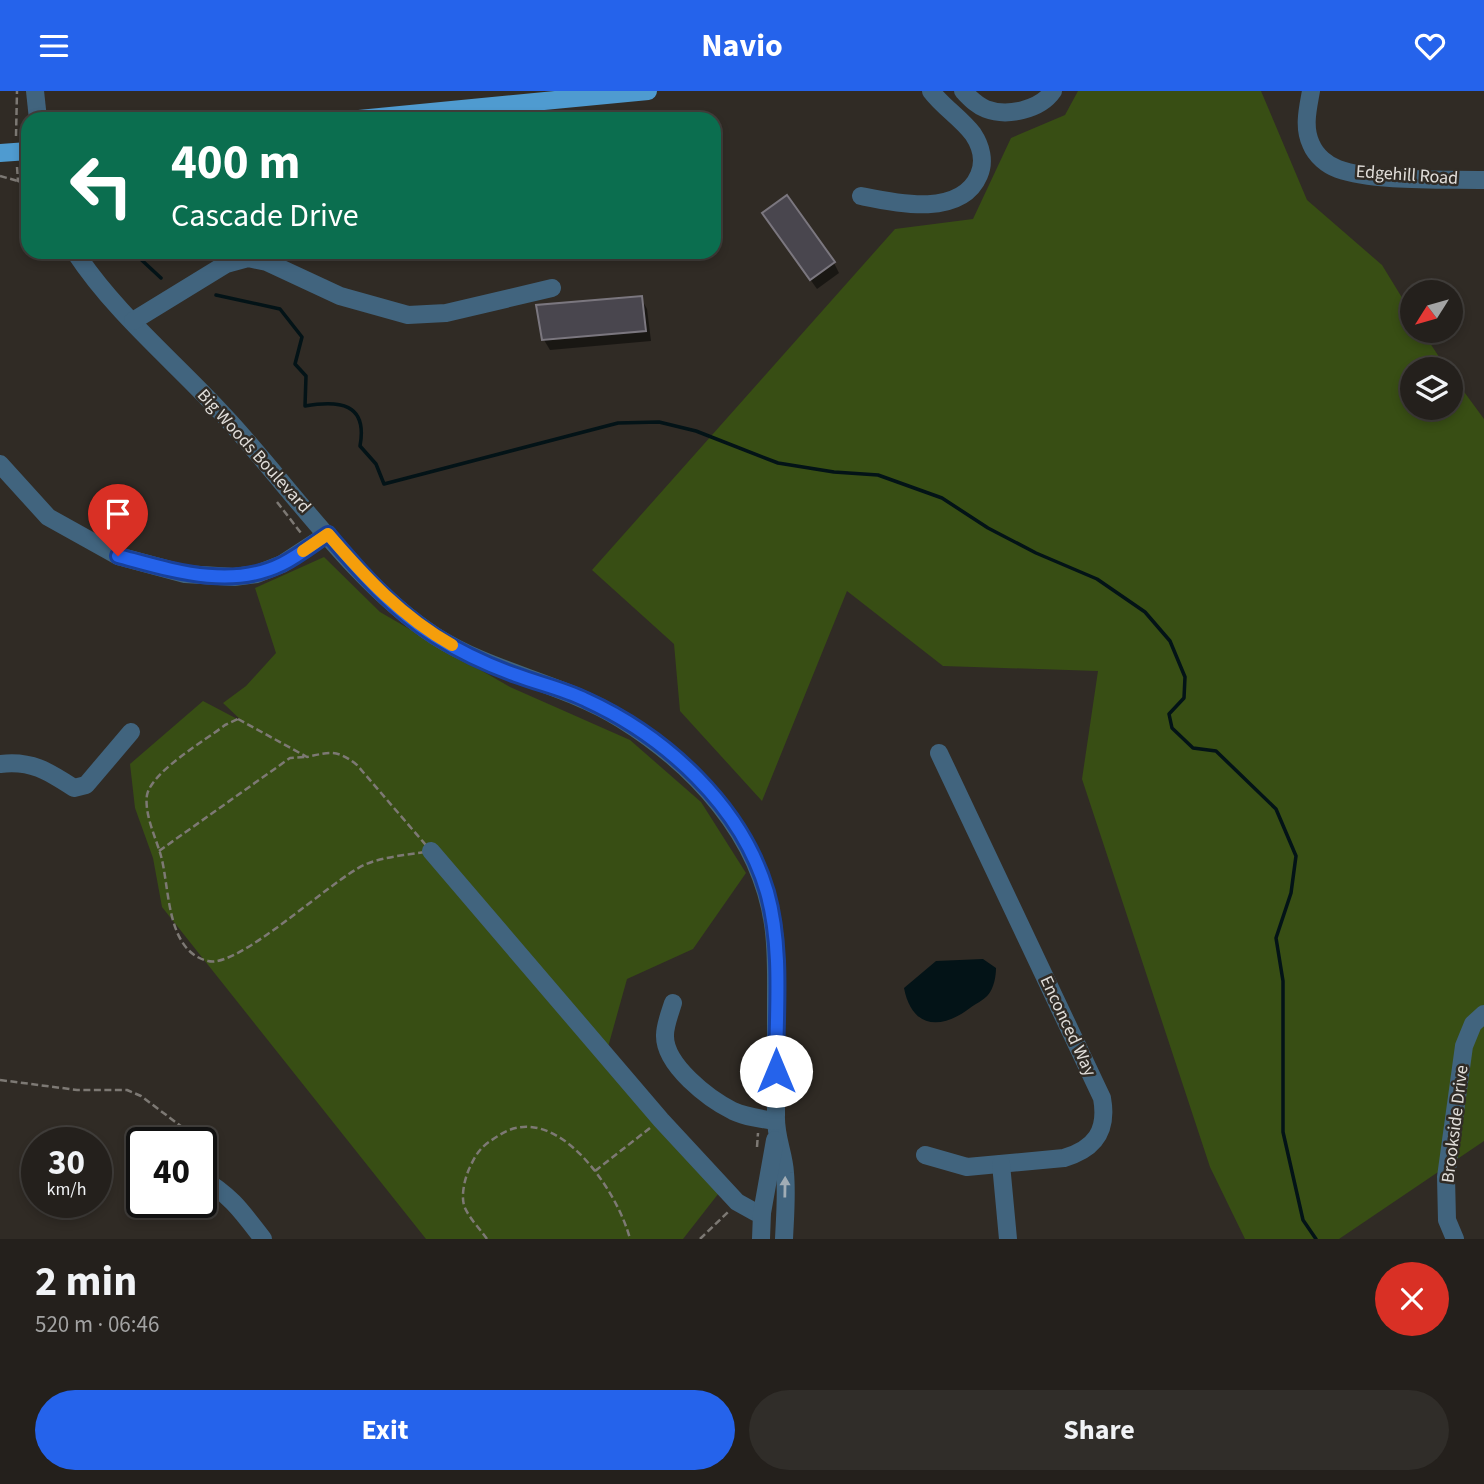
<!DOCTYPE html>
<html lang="en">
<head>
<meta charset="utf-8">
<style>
  body { margin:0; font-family:"Source Sans 3",sans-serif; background:#302d29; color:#f1f3f6; height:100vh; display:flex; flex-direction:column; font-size:26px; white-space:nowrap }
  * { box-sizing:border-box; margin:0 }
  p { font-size:23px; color:#a3a3a3 }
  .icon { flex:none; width:38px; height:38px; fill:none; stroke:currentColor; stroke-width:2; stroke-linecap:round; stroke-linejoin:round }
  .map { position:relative; height:1148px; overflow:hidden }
  .drawer { display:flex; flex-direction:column; background:#24201c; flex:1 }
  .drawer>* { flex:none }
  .hud { position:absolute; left:21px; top:21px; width:700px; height:147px; border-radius:21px; box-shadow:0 4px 10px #0003,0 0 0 2px #413e3b; background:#0b6e4f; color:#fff; overflow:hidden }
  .needle { width:46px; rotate:233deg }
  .tools { position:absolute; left:1400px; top:189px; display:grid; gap:14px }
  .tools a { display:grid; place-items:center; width:63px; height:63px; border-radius:50%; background:#24201c; box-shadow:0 4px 10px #0003,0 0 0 2px #413e3b; font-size:35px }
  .speed { position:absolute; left:21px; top:1036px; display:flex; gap:14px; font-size:35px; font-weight:700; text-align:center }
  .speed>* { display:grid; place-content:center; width:91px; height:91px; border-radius:50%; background:#24201c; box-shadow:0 4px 10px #0003,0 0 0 2px #413e3b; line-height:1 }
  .speed small { font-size:18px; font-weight:400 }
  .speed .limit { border:4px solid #111; border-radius:10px; background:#fff; color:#111 }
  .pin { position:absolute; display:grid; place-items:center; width:60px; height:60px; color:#fff; margin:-72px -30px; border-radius:50% 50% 50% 0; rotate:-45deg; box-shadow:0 0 7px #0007 }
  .pin .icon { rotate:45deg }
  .me { position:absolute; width:77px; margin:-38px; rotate:0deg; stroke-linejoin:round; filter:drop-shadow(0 0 5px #0008) }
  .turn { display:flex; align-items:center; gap:24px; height:147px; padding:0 35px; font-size:32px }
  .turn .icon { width:91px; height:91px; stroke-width:2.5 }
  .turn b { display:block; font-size:49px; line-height:60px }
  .round { display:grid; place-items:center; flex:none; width:74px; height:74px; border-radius:37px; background:#302d29 }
  .summary { display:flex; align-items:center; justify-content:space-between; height:119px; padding:0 35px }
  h1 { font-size:42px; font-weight:700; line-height:52px }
  .primary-button { display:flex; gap:14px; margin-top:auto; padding:14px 35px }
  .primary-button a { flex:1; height:80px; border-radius:42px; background:#2563eb; color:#fff; font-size:28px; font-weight:700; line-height:80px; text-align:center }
  .primary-button a+a { background:#302d29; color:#f1f3f6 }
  header { display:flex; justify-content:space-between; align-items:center; height:91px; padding:0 35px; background:#2563eb; color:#fff; font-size:32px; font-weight:700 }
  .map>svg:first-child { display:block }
  .green { fill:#384e14 }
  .water { fill:#031317 }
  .shadow { fill:#0007 }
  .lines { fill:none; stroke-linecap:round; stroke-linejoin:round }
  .stream { stroke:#031317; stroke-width:3.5 }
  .building { fill:#49464e; stroke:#7b777f; stroke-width:2 }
  .path { stroke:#7d7974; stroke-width:2.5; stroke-dasharray:7 3.5; stroke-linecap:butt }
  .minor { stroke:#41647e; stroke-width:18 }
  .major { stroke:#4f9bd0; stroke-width:18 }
  .oneway { fill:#a1adb5 }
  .route-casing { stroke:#184099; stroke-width:18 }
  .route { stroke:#2563eb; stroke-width:12 }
  .slow { stroke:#f59e0b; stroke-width:12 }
  .labels { text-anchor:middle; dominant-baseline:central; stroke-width:5; stroke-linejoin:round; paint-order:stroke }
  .street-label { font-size:18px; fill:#e1deda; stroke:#302b25 }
</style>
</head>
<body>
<header><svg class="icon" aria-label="menu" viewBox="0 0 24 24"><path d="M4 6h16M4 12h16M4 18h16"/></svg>Navio<svg class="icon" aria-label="heart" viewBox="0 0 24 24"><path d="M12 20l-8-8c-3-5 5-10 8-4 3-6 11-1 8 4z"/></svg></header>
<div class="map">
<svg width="1484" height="1148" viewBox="0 0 1484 1148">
  <rect width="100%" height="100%" fill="#302b25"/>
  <g class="green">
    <polygon points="1078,0 1261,0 1307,109 1382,174 1412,223 1412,240 1422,240 1447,278 1412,278 1412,317 1451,317 1451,283 1484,328 1484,1050 1339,1148 1245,1148 1210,1076 1082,688 1098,580 943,575 847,500 762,710 680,620 674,553 592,479 895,138 973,128 1011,47 1065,24"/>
    <polygon points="324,466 380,521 510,596 630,649 701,711 746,782 693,858 627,888 603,974 722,1098 683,1148 426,1148 162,816 153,767 135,717 130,673 203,610 243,631 223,612 246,595 276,562 255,497"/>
  </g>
  <path class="water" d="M983,868L996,877C996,885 994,897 988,904C984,909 975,913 970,917C941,939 912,938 904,897L936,870Z"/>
  <g class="shadow">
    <polygon points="770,132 834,172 839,182 817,198"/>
    <polygon points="641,207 647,218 651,250 550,259 544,249"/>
  </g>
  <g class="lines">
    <g class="stream">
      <polyline points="133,161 161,187"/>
      <path d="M216,204L280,218L302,246L295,273L306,285L305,315C339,309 368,312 360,355L376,373L384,393L618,332L659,331L696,340L778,372L834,381L878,384L942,407L988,437L1036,462L1097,488L1145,521L1170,550L1185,586L1184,607L1169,623L1172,637L1193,657L1216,660L1276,718L1296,765L1291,802L1276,847L1283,890V1041L1303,1129L1316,1148"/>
    </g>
  </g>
  <g class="building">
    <polygon points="787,104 835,171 810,189 762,122"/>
    <polygon points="642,205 646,240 542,249 536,214"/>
  </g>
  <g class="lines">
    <g class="path">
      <polyline points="16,45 17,0"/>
      <polyline points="17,76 18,90 28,93"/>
      <polyline points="0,85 18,90"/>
      <polyline points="277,411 301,442"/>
      <path d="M238,628L307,666C330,661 337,658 357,674L431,760C409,764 384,765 364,774C330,790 238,878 208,870C166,860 170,798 161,765C156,747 144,723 147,704C152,680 206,649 225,634Z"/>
      <polyline points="159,760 290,667 305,666"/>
      <polyline points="0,989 77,999 127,999 141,1005 186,1039 188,1052"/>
      <polyline points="757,1056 758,1042"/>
      <polyline points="595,1080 650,1037"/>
      <path d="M487,1148C480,1138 470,1128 465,1117C460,1106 465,1086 470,1076C478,1059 482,1055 498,1045C555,1006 618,1100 630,1148"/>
      <polyline points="700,1148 728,1121"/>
    </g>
    <g class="minor">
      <polyline points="35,0 38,28"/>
      <path d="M963,0C970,7 976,14 986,18C1007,26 1040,19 1053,0"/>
      <path d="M1311,0C1308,17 1303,36 1311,53C1316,65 1327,74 1338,78C1374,91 1444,88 1484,89"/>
      <path d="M861,105C895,112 961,127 979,84C985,70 981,55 973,43C961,27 943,16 931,0"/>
      <path d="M75,161C117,225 179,274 230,331C293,400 357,494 435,545C493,582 563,592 621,628C695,674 760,744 773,833C777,859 776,886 776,912C776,949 776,987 776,1024C775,1046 784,1062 785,1082C787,1104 785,1126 784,1148"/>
      <polyline points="133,230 226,173 248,167 267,171 340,205 408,224 446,222 552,197"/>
      <polyline points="0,373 48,426 118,465 185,483 234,486 257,483 282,473 328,443"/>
      <path d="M0,673C31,669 48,680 74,697L86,694L131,641"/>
      <polyline points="431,760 661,1029 737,1111 755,1121 762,1122"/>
      <path d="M673,912C670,922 665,934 665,944C664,974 709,1008 733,1020C746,1026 761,1028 776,1030"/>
      <path d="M925,1064L967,1076L1064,1067C1095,1058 1108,1040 1102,1007L939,662"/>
      <polyline points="1001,1073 1008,1148"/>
      <path d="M201,1087C231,1104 243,1122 263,1148"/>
      <polyline points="761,1148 762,1122 775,1049"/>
      <polyline points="1455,1148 1447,1129 1446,1086 1464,955 1473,933 1484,923"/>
    </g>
    <g class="major">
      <polyline points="359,28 648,0"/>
      <polyline points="0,62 28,60"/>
    </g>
  </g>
  <defs><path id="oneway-solid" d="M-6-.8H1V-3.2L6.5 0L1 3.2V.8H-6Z" transform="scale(1.75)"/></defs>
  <use class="oneway" href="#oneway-solid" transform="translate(785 1096) rotate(-89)"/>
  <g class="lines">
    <defs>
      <path id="route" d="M118,465C171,479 230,499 282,473C298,465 313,453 328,443C360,481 393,518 435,545C460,561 488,574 516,584C540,593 564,598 586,609C665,645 742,715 767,801C783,858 776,922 776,980"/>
    </defs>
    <use href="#route" class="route-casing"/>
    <use href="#route" class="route"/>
    <path class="slow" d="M303,460L328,443C365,486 402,526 452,554"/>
  </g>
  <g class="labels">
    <g class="street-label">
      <text transform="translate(1407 84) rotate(4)">Edgehill Road</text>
      <text transform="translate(254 360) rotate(48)">Big Woods Boulevard</text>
      <text transform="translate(1068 935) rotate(65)">Enconced Way</text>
      <text transform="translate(1455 1033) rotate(-83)">Brookside Drive</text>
    </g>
  </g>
</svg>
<div class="tools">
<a><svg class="needle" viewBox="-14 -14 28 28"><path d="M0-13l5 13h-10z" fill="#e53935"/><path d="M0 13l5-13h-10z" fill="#a3a3a3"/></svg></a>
<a><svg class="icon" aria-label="layers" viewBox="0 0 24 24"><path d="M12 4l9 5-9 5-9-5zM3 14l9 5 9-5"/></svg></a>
</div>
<div class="speed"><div>30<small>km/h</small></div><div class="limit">40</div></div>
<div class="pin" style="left:118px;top:465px;background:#d93025"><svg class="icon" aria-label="arrive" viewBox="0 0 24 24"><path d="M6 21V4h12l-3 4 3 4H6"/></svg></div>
<svg class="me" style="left:776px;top:980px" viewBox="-20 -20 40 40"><circle r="19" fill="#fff"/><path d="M0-13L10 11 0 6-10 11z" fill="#2563eb"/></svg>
<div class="hud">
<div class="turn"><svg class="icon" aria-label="left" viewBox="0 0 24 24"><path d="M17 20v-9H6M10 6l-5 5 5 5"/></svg><div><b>400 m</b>Cascade Drive</div></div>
</div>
</div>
<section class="drawer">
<div class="summary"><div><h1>2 min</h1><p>520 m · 06:46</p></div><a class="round" style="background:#d93025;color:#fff"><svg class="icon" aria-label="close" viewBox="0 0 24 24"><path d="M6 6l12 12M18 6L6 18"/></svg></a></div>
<div class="primary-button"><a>Exit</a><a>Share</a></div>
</section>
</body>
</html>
